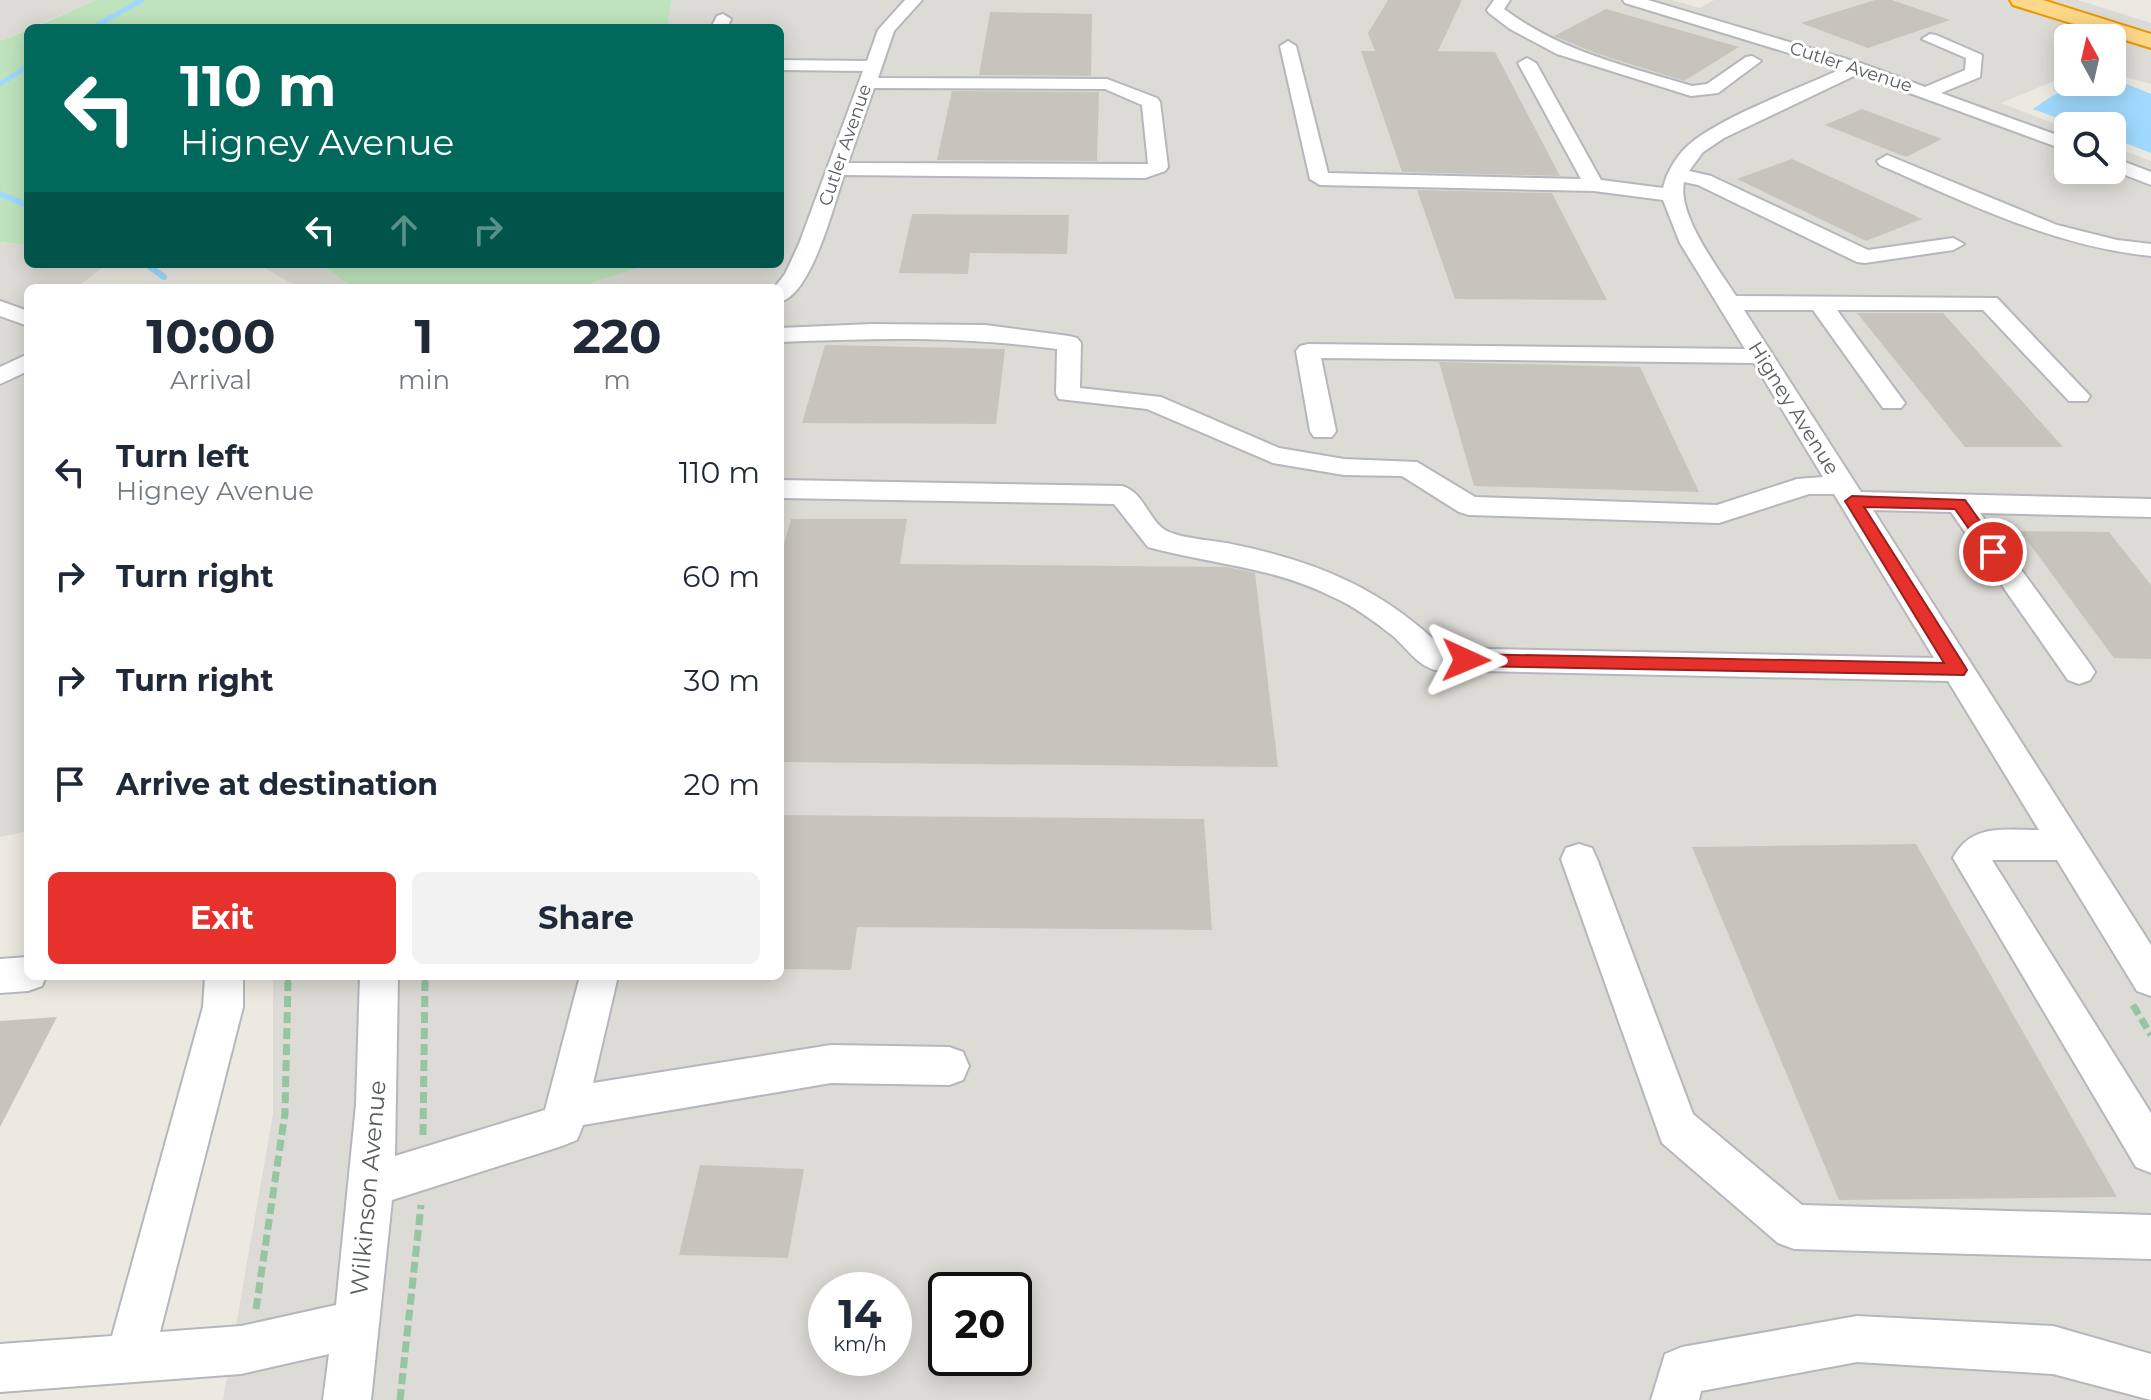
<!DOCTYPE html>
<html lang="en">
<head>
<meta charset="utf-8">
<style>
  body { margin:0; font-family:Montserrat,sans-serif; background:#f2f2f3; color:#1f2937; height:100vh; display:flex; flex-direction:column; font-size:30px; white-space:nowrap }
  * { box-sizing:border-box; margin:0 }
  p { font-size:26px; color:#747a83 }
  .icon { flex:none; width:44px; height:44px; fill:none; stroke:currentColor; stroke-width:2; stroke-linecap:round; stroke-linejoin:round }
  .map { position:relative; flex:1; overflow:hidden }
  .sheet { position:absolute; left:24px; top:284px; width:760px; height:696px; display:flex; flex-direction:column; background:#fff; border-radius:12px; box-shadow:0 4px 20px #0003 }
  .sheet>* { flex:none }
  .hud { position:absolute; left:24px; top:24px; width:760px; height:244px; border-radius:12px; box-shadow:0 4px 20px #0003; background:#00695c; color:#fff; overflow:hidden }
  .needle { width:52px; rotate:352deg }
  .buttons { position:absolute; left:2054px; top:24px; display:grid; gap:16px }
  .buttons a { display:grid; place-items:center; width:72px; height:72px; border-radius:12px; background:#fff; box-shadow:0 4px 20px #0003; font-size:40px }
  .speed { position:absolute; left:808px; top:1272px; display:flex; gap:16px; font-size:40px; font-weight:700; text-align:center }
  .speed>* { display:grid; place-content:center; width:104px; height:104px; border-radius:50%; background:#fff; box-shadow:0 4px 20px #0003; line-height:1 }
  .speed small { font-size:20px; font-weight:400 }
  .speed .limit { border:4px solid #111; border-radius:12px; background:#fff; color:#111 }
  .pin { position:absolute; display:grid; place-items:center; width:68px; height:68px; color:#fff; margin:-34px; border:4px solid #fff; border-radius:50%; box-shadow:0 2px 8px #0007 }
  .me { position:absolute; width:88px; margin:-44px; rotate:91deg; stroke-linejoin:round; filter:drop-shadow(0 0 6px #0008) }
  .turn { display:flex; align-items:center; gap:28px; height:168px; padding:0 24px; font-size:36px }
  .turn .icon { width:104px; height:104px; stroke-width:2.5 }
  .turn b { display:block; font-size:56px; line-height:68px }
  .lanes { display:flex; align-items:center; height:76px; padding:0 24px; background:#0003; justify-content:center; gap:40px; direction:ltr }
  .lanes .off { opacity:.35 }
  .eta { display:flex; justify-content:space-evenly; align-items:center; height:136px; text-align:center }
  .eta b { font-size:48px; font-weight:700; line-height:56px }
  .button { display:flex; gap:16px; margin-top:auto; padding:16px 24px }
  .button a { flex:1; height:92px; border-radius:12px; background:#e7312c; color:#fff; font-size:32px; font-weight:700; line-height:92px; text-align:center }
  .button a+a { background:#f2f2f3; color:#1f2937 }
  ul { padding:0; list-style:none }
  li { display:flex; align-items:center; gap:24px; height:104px; padding:0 24px }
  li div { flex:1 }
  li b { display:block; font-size:30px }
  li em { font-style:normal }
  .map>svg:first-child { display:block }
  .industrial { fill:#dddbd5; fill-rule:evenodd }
  .green { fill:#bfe4bd }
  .water { fill:#9fdafe }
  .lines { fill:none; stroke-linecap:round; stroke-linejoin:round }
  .stream-far1 { stroke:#9fdafe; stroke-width:5 }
  .stream { stroke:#9fdafe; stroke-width:6 }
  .building { fill:#c7c4be }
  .minor-casing { stroke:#b4b7bc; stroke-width:4 }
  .highway-casing { stroke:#eb9602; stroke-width:4 }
  .path-far1 { stroke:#96c5a1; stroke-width:5; stroke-dasharray:9 4; stroke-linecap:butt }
  .path { stroke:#96c5a1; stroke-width:7; stroke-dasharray:11 5; stroke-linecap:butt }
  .minor { fill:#fff; fill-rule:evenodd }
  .highway { fill:#fcd888; fill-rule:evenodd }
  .route { fill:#e7312c; stroke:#96201d; stroke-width:2 }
  .labels { text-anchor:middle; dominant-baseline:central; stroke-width:6; stroke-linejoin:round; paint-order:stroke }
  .far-street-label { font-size:18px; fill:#595e62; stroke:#fff }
  .street-label { font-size:20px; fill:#595e62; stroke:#fff }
  .near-street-label { font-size:24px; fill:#595e62; stroke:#fff }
</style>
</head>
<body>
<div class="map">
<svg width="2151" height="1400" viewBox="0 0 2151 1400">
  <rect width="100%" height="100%" fill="#ece9e1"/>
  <g class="industrial">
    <polygon points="0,0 96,0 0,41"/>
    <path d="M672,0H1672L1700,8L1714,0H2078L2151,23V84L2112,73V38H2068V75L2001,103L2068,129V170H2112V146L2151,161V1400H223L273,1114V976H780V288H575L652,264H780V28H672L668,20ZM826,1290H894V1358H826ZM946,1290H1014V1358H946Z"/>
    <polygon points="0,242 28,245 28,264 107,264 76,288 28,288 28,831 0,837"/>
    <polygon points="258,264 320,264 354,288 299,288"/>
  </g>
  <g class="green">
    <polygon points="96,0 672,0 668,20 672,28 33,28"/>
    <polygon points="28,30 28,245 0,242 0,41"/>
    <polygon points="320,264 652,264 575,288 354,288"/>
  </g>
  <path class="water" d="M2112,78L2151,94V153L2112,138V126H2079L2033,109C2061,89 2077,82 2112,82Z"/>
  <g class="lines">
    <g class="stream-far1">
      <polyline points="92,28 142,0"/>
      <polyline points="0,84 28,66"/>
    </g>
    <g class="stream">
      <polyline points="0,194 28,205"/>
      <polyline points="146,264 164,277"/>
    </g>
  </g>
  <g class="building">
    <polygon points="1388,0 1462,0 1438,51 1495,52 1560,176 1402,172 1361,51 1375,51 1368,33"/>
    <polygon points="1875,0 1892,0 1950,20 1868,48 1801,23"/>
    <polygon points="1606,9 1739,47 1684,81 1595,53 1554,36"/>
    <polygon points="990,12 1092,14 1091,76 979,75"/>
    <polygon points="952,91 1099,92 1097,161 937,160"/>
    <polygon points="1862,109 1942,139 1906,157 1825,125"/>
    <polygon points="1792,159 1922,219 1866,241 1737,179"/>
    <polygon points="1417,190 1552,193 1607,300 1455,299"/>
    <polygon points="912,214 1069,215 1067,254 970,253 968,274 899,273"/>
    <polygon points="1857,313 1943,313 2063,447 1965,447"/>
    <polygon points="825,345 1005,349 996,424 802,423"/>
    <polygon points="1439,362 1640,367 1699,492 1474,486"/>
    <polygon points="791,519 907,519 900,564 1227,567 1255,573 1278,767 780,762 780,559"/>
    <polygon points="2020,531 2109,532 2151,585 2151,659 2114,658"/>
    <polygon points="780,815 1204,819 1212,930 857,927 851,970 780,969"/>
    <polygon points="1916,844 2117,1197 1839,1200 1692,847"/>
    <polygon points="57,1017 0,1127 0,1021"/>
    <polygon points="700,1165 804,1169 788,1258 679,1255"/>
  </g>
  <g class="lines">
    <defs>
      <g id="minor">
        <path d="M905,0H922L894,31L878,78L1107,79L1157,98L1160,102L1168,167L1165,171L1145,178L844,175C834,204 812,294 780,302V288H774L785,274L799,244L863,71L780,70V60L867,61L878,30ZM874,88L1105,89L1142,105L1148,164L848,163Z"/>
        <path d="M1494,0H1510L1504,9C1560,51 1626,66 1692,86L1707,84L1746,57L1752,56L1761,61L1718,93L1691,96L1557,54L1510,29L1489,13L1487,10Z"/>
        <path d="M1623,0H1648L1863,64L1925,87L1965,70L1966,58L1922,39L1930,34L1936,35L1982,55L1980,77L1941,93L2068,139V151L1858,74L1724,138L1703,152L1689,171L1711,176L1868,250L1953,238L1964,244L1953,250L1865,263L1857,262L1698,185L1684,182C1677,215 1718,268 1736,296L1997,298L2090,396L2087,401H2069L1983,310H1837L1905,403L1901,408H1883L1813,310H1744L1861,492L2151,499V517L1980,513L2090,664L2095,672L2090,680L2079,684L2068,680L1951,512L1873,510L2151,945V996L2137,991L2057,860H1992L2151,1113V1173L2136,1167L1953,858C1971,823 2005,830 2039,830L1948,681L1435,670C1417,665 1407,648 1393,636C1374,621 1354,606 1331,596C1273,567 1210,564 1148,547L1114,504L780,498V480L1122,486C1145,492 1149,524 1169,532C1189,540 1215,540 1236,545C1318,562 1382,589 1443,648L1934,658L1834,494H1809L1719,523L1469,515L1459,512L1402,476L1344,475L1273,463L1147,409L1059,399L1056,394L1057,349C962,336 876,338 780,342V328L872,324L985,325L1069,336L1077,338L1081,343L1080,388L1161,397L1279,448L1344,459L1417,462L1475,497L1717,505L1797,479L1823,477L1754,363L1321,358L1336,431L1332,437H1314L1310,431L1296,351L1300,346L1308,344L1745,349L1680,243L1663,200L1594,191L1320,185L1310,179L1280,46L1288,41L1296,46L1328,173L1581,179L1518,63L1527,58L1536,63L1601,180L1663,188C1667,171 1678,153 1692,142C1728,114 1798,89 1841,69L1625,3Z"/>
        <polygon points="723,14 731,19 727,28 711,28 717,16"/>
        <path d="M1887,155L2057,225L2117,240L2151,244V256C2054,246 1969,204 1880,165L1877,161Z"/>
        <polygon points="2112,157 2151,172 2151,185 2112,170"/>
        <polygon points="0,301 28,311 28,326 0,316"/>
        <polygon points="28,354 28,371 0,384 0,367"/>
        <polygon points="1579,844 1592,848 1597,859 1693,1114 1802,1205 2151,1215 2151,1259 1794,1249 1778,1243 1662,1143 1561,859 1566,848"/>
        <polygon points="28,957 28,976 46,976 42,986 28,991 0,993 0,959"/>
        <polygon points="205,976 243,976 243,1007 160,1332 241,1326 336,1305 356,1105 360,976 398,976 395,1156 545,1110 580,976 618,976 593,1083 831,1045 949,1047 963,1052 969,1066 963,1080 949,1085 831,1083 583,1125 577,1140 562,1146 392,1200 371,1400 323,1400 329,1354 241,1374 0,1392 0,1344 112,1336 203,1007"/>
        <polygon points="1857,1316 2053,1326 2151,1354 2151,1400 2053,1374 1857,1362 1701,1391 1699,1400 1651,1400 1665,1354 1682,1347"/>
      </g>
      <polygon id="highway" points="2010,0 2043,0 2151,34 2151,48 2013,5"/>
    </defs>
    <use href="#minor" class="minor-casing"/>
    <use href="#highway" class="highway-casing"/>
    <g class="path-far1">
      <polyline points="288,983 288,976"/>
      <polyline points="425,983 425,976"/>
    </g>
    <g class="path">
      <polyline points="2133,1005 2151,1035"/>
      <polyline points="423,1135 425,981"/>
      <polyline points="256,1309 285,1113 288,981"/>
      <polyline points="400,1400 421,1205"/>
    </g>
    <use href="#minor" class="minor"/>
    <use href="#highway" class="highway"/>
  </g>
  <polygon class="route" points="1852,496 1965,500 1999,548 1999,556 1988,556 1955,509 1864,507 1964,665 1967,670 1964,675 1466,666 1457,660 1466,654 1944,663 1845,501"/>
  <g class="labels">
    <g class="far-street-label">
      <text transform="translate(1851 67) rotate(18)">Cutler Avenue</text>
      <text transform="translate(845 145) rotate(-71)">Cutler Avenue</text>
    </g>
    <g class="street-label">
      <text transform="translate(1794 408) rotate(58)">Higney Avenue</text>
    </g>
    <g class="near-street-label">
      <text transform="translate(368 1188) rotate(-85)">Wilkinson Avenue</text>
    </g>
  </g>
</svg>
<div class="buttons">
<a><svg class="needle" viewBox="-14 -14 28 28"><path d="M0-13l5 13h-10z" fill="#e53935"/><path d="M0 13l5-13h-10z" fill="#747a83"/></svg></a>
<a><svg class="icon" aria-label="search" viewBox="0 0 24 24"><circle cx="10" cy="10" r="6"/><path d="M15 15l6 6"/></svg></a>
</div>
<div class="speed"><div>14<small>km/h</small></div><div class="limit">20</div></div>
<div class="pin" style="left:1993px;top:552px;background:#d93025"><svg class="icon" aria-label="arrive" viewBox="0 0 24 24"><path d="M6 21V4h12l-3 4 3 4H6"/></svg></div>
<svg class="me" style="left:1466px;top:660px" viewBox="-20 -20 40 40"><path d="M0-17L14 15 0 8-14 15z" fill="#e7312c" stroke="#fff" stroke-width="4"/></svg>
<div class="hud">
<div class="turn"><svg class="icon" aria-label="left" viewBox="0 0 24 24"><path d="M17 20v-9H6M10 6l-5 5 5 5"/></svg><div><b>110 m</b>Higney Avenue</div></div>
<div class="lanes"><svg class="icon" aria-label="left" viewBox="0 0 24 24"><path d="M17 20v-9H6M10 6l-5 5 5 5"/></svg><svg class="icon off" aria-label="ahead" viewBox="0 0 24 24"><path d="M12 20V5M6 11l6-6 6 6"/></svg><svg class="icon off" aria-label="right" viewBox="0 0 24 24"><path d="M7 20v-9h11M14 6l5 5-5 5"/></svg></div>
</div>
<section class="sheet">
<div class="eta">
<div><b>10:00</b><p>Arrival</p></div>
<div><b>1</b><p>min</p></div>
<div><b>220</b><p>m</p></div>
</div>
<ul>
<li><svg class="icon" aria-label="left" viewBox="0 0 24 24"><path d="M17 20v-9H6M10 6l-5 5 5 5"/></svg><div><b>Turn left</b><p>Higney Avenue</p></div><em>110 m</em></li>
<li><svg class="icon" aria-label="right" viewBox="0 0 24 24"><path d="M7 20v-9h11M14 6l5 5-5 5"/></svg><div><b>Turn right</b></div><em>60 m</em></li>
<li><svg class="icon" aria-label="right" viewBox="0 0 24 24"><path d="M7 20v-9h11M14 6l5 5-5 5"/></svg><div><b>Turn right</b></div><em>30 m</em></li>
<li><svg class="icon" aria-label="arrive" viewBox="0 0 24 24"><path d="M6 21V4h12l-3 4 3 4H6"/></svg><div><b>Arrive at destination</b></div><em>20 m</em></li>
</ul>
<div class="button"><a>Exit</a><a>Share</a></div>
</section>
</div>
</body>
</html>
